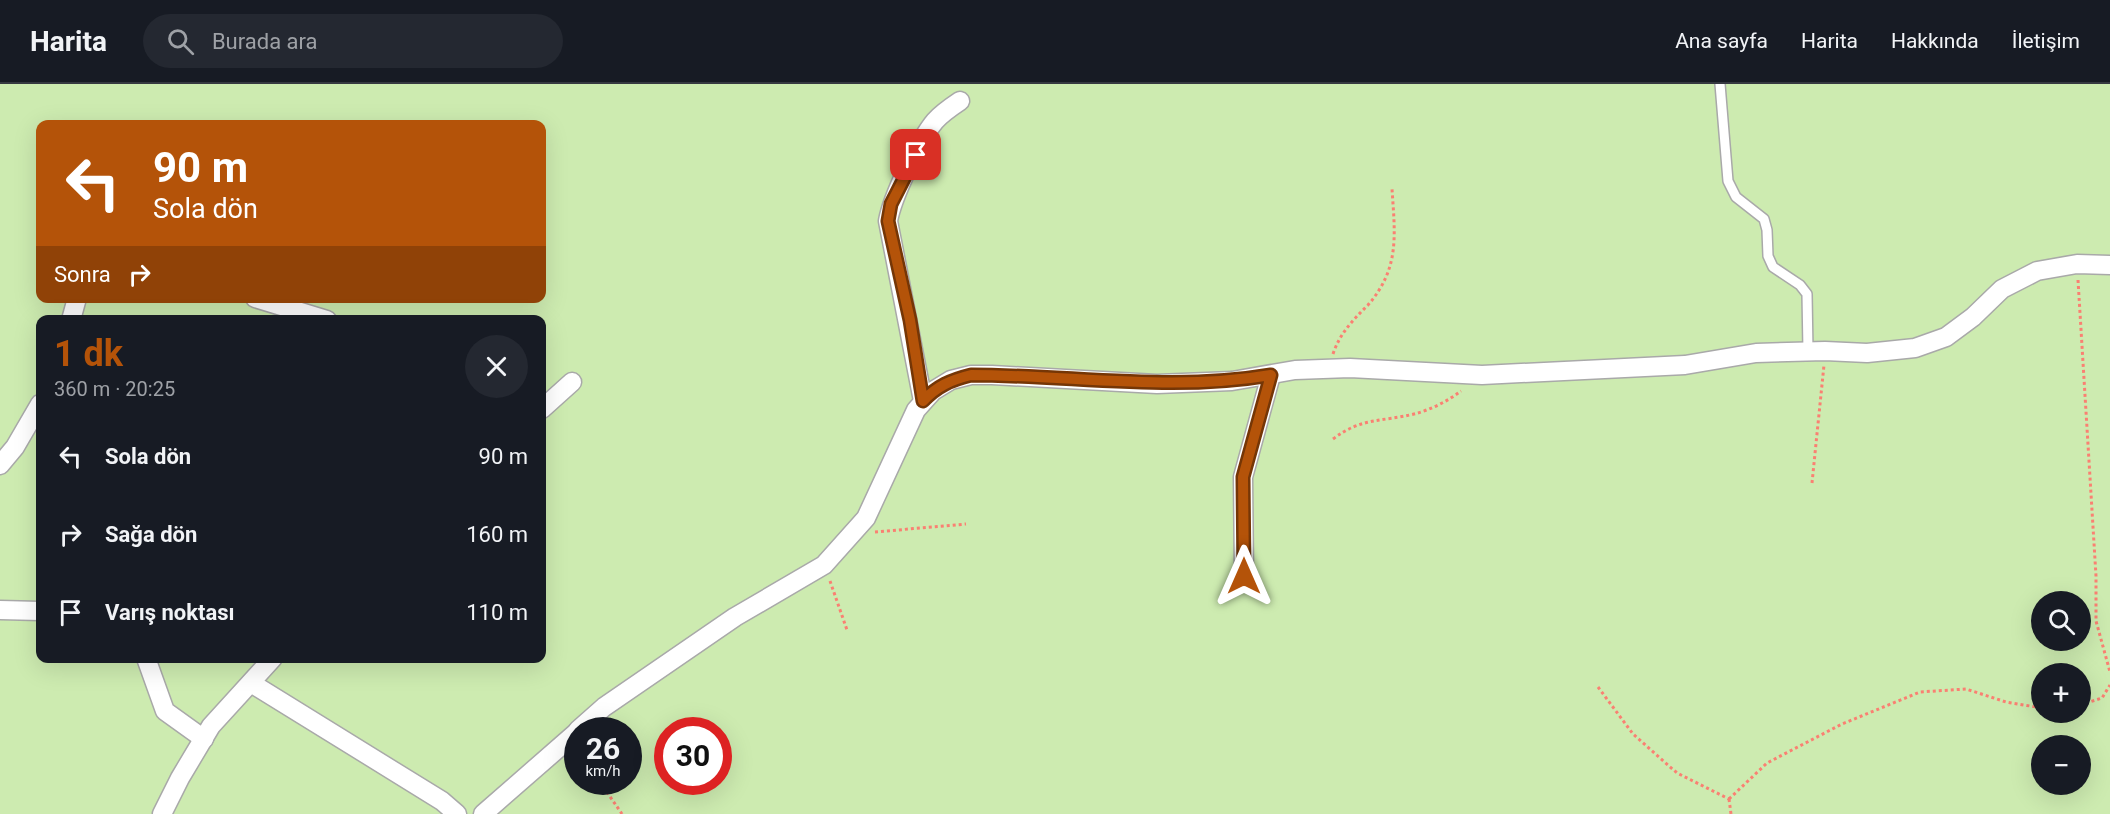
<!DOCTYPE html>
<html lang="tr">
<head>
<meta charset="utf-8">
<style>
  body { margin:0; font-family:Roboto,sans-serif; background:#242831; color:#f1f3f6; height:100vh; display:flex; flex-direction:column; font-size:22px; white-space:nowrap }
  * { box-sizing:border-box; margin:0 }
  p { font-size:20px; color:#9ea1a6 }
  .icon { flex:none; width:33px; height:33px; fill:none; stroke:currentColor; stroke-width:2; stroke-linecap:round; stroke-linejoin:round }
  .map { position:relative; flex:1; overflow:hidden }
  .drawer { position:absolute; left:36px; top:231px; width:510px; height:348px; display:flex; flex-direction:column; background:#171b24; border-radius:12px; box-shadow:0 6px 24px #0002 }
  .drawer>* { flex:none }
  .hud { position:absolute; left:36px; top:36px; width:510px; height:183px; border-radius:12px; box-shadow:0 6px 24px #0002; background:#b45309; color:#fff; overflow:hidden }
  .fabs { position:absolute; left:2031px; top:507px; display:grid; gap:12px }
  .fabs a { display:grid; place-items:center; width:60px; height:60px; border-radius:50%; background:#171b24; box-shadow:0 6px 24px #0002; font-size:30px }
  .speed { position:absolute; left:564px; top:633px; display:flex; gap:12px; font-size:30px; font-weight:700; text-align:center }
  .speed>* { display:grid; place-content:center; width:78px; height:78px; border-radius:50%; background:#171b24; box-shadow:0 6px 24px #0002; line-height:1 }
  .speed small { font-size:15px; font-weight:400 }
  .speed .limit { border:9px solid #d22; background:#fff; color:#111 }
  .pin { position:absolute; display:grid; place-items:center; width:51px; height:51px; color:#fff; margin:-26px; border-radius:12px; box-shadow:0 3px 9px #0006 }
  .me { position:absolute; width:66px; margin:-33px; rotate:0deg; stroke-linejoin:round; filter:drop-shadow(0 0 4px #0008) }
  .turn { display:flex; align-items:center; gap:21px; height:126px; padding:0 18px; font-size:27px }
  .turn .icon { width:78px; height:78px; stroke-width:2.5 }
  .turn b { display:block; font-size:42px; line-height:51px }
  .then { display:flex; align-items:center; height:57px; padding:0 18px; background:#0003; gap:12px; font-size:22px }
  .round { display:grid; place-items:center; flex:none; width:63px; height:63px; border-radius:32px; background:#242831 }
  .summary { display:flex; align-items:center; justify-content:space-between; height:102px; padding:0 18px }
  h1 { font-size:36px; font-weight:700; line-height:45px; color:#b45309 }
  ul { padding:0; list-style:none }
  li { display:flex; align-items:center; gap:18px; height:78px; padding:0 18px }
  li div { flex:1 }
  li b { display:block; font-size:22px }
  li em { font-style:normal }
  header { display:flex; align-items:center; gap:36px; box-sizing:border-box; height:84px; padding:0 30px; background:#171b24; border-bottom:2px solid #363941 }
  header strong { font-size:28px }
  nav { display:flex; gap:33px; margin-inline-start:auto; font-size:21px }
  .search { width:420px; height:54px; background:#242831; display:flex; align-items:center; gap:15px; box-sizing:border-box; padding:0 21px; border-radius:33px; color:#9ea1a6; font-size:22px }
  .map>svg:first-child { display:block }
  .grass { fill:#cdebb0; fill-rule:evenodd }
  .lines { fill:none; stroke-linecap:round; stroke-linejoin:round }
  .lane-casing { stroke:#a9a9a9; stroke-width:12 }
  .street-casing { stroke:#a9a9a9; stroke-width:21 }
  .path { stroke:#fa8072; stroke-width:3; stroke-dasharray:3 3; stroke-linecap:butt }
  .lane { stroke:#fff; stroke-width:9 }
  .street { stroke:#fff; stroke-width:18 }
  .route-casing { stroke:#753606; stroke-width:15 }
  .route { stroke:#b45309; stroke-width:10 }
</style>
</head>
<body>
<header>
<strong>Harita</strong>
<div class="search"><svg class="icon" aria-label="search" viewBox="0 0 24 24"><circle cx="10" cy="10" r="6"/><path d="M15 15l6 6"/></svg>Burada ara</div>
<nav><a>Ana sayfa</a><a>Harita</a><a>Hakkında</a><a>İletişim</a></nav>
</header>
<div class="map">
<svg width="2110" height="730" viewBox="0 0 2110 730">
  <rect width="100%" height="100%" fill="#f2efe9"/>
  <path class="grass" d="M0,0H2110V730H0ZM40,40H542V214H40ZM40,236H542V574H40ZM2042,518H2080V556H2042ZM2042,590H2080V628H2042ZM578,646H628V698H578ZM668,646H718V698H668ZM2042,662H2080V700H2042Z"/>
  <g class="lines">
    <defs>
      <polyline id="lane" points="1720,0 1728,97 1736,113 1764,135 1767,146 1768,172 1773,183 1800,201 1807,210 1808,267"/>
      <g id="street">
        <polyline points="255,214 327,236"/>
        <polyline points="71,236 77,214"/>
        <path d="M923,317L888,137C892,114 919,56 935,37C942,29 951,23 960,17"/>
        <polyline points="542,325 572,298"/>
        <polyline points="0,381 15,363 40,320"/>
        <polyline points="1244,492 1243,393 1271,291"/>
        <polyline points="0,526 40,527"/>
        <polyline points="146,574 165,627 204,655"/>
        <polyline points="251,599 442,717 457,730"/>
        <polyline points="578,646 604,623 735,533 824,481 866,434 916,326 933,307 951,296 971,291 992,291 1157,300 1232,297 1295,286 1350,284 1482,291 1685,281 1756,269 1825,267 1867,269 1915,264 1946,253 1973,233 2002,205 2037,187 2077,180 2110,181"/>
        <polyline points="162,730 180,694 211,642 273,574"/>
        <polyline points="483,730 578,647"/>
      </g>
    </defs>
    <use href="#lane" class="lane-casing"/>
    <use href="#street" class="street-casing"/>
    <g class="path">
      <polyline points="2078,196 2096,492 2096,537 2110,588"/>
      <path d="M1333,270C1340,249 1353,236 1368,221C1400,184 1395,151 1392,105"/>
      <path d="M1333,355C1362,333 1382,338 1414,330C1430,326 1448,317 1461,307"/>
      <polyline points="1812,399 1824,281"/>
      <polyline points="875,448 966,440"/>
      <polyline points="830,497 847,546"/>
      <polyline points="1598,603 1633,650 1677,689 1729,715"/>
      <polyline points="2080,621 2102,614 2110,601"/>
      <polyline points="600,698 622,730"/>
      <polyline points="1729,715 1767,679 1842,640 1920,608 1966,605 2006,618 2042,624"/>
      <polyline points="1729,715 1731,730"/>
    </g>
    <use href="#lane" class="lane"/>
    <use href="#street" class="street"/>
  </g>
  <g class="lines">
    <defs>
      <path id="route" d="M916,71L891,120L888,137L910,236L923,317C937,302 951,296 971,291C1072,291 1171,308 1271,291L1243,393L1244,492"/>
    </defs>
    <use href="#route" class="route-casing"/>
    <use href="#route" class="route"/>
  </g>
</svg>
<div class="fabs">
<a><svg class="icon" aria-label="search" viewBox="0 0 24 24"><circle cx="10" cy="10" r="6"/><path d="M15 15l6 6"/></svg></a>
<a>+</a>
<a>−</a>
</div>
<div class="speed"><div>26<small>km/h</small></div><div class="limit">30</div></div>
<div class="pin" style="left:916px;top:71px;background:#d93025"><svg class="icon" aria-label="arrive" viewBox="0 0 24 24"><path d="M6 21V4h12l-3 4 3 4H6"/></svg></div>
<svg class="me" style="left:1244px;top:492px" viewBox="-20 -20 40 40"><path d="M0-17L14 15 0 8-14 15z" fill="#b45309" stroke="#fff" stroke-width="4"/></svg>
<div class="hud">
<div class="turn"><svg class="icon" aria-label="left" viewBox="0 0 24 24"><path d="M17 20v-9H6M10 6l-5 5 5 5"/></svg><div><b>90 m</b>Sola dön</div></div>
<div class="then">Sonra<svg class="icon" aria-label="right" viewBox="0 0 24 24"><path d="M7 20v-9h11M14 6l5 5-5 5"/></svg></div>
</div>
<section class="drawer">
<div class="summary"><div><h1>1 dk</h1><p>360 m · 20:25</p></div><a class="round"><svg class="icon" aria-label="close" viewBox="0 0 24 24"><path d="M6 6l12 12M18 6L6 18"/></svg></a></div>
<ul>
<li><svg class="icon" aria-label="left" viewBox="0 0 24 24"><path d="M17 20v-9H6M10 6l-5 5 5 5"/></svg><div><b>Sola dön</b></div><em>90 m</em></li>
<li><svg class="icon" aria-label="right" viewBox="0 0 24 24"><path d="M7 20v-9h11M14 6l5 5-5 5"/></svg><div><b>Sağa dön</b></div><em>160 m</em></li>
<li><svg class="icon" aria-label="arrive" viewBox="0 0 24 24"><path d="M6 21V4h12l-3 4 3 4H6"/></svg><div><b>Varış noktası</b></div><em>110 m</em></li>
</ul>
</section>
</div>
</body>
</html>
